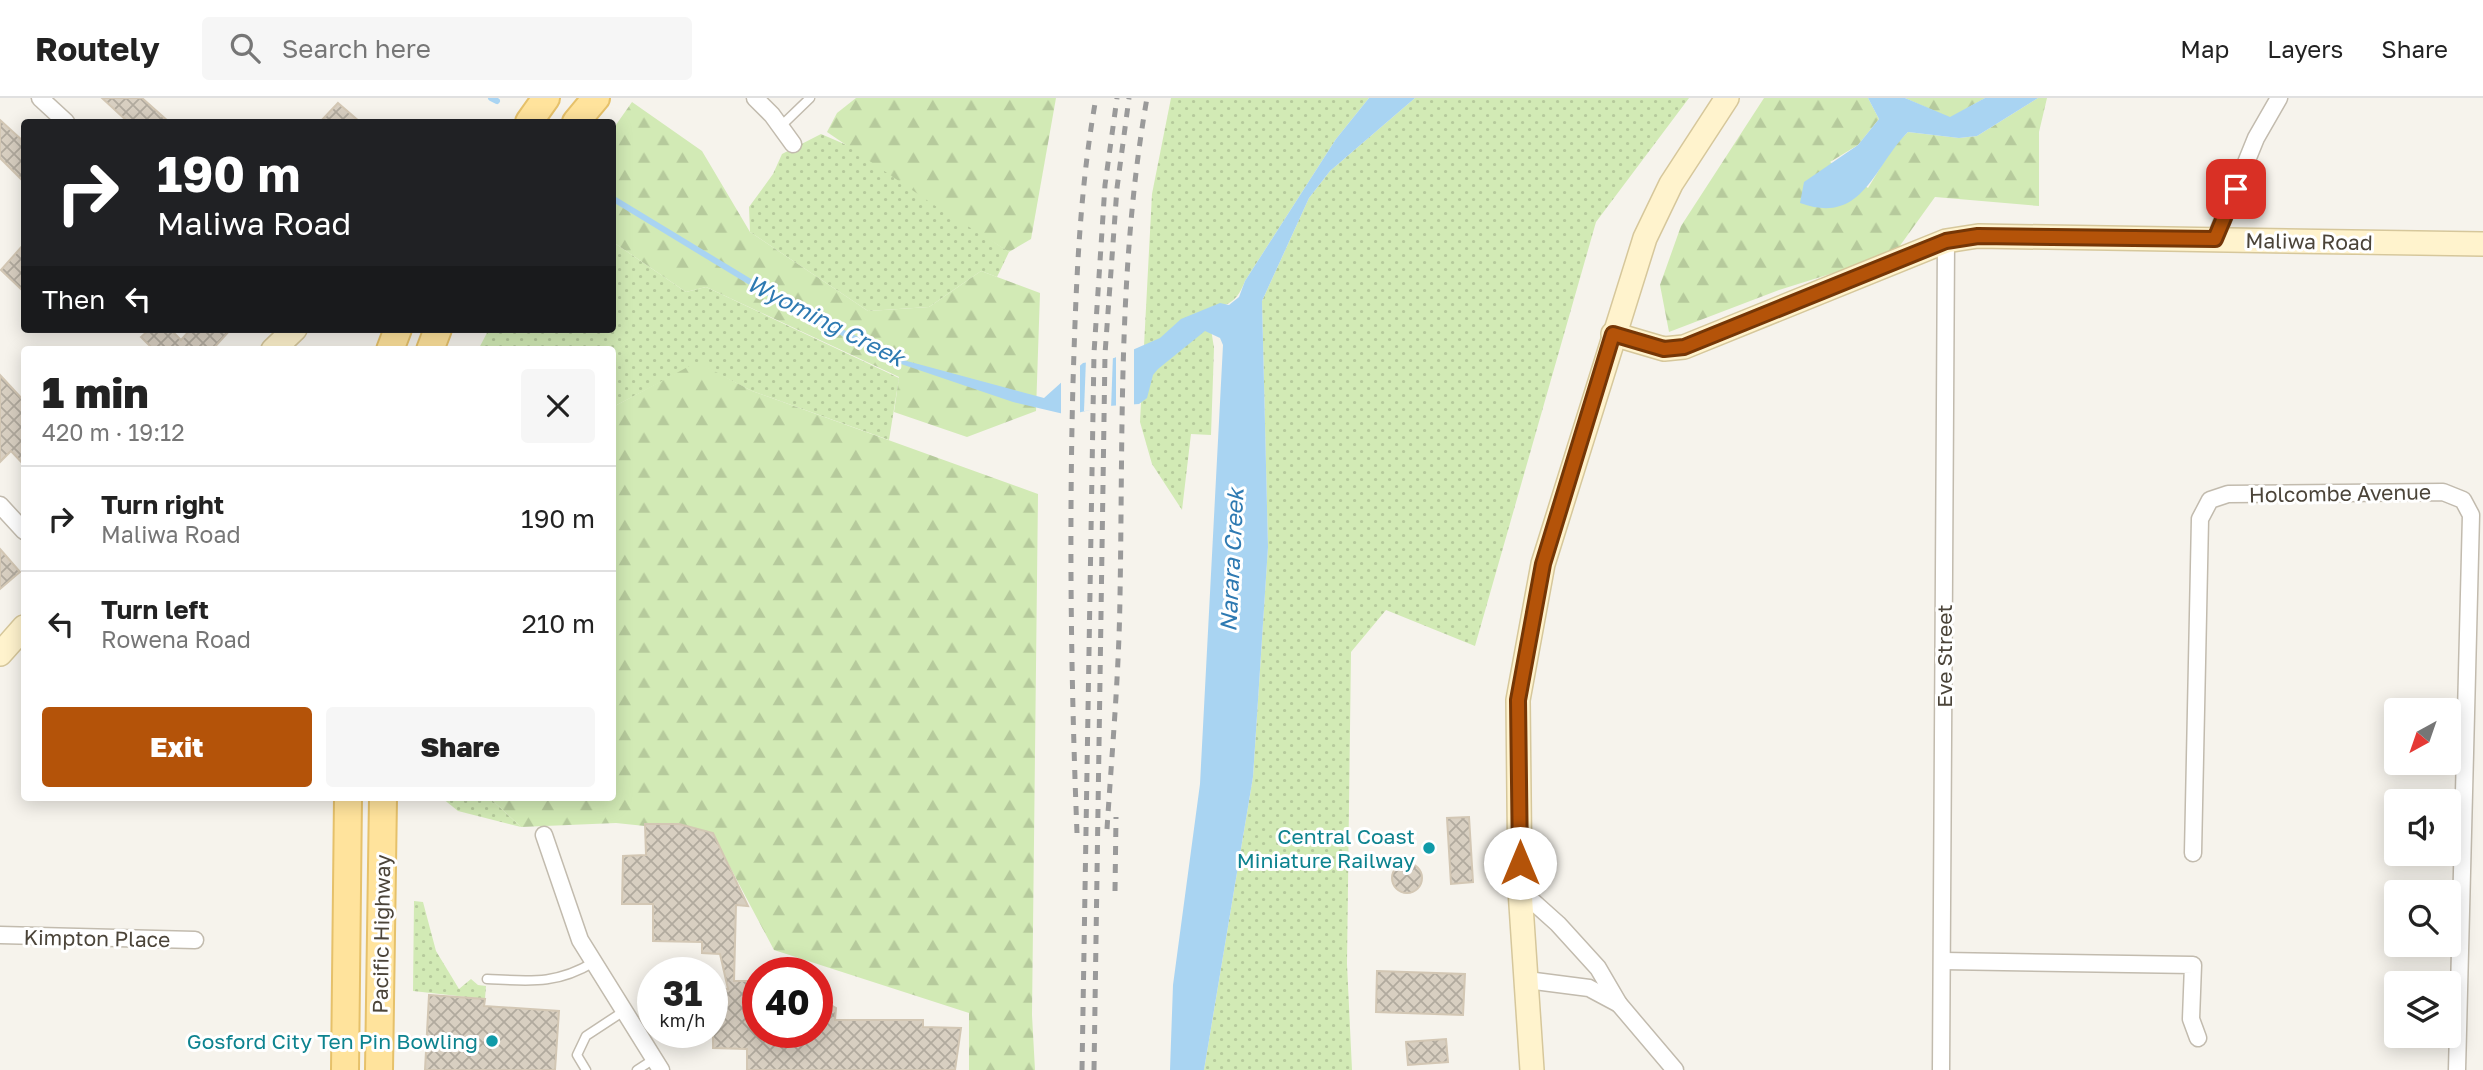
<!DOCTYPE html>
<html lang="en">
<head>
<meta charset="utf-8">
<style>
  body { margin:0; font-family:"Golos Text",sans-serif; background:#f6f6f6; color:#222; height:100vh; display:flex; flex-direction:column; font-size:26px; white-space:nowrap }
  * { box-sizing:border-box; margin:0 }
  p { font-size:23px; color:#767676 }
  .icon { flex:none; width:38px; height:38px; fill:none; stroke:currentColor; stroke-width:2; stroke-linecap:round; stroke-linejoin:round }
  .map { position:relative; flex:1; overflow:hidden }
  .panel { position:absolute; left:21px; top:248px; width:595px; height:455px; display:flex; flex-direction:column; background:#fff; border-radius:7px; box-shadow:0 4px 18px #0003 }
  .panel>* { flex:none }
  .guide { position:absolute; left:21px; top:21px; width:595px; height:214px; border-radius:7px; box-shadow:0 4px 18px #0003; background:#202124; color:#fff; overflow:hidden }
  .needle { width:46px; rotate:220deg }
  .fabs { position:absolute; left:2384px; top:600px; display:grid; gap:14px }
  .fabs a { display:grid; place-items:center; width:77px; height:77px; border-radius:7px; background:#fff; box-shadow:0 4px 18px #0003; font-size:35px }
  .speed { position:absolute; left:637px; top:859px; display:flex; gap:14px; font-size:35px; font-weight:700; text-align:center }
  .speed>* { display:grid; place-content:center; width:91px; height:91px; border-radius:50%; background:#fff; box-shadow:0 4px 18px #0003; line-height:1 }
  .speed small { font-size:18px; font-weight:400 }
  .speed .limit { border:10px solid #d22; background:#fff; color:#111 }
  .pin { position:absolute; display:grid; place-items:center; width:60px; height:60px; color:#fff; margin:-30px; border-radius:14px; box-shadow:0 4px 10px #0006 }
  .me { position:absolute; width:77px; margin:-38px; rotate:0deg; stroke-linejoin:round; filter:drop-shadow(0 0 5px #0008) }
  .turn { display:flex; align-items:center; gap:24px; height:147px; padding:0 21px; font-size:32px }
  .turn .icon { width:91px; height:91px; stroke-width:2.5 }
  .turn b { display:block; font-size:49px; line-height:60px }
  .then { display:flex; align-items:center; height:66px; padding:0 21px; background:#0003; gap:14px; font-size:26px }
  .round { display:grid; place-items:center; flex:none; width:74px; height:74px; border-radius:7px; background:#f6f6f6 }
  .overview { display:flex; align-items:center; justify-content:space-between; height:119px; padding:0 21px }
  h1 { font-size:42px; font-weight:800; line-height:52px }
  .primary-button { display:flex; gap:14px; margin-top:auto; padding:14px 21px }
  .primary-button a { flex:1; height:80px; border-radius:7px; background:#b45309; color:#fff; font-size:28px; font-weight:800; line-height:80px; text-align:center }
  .primary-button a+a { background:#f6f6f6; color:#222 }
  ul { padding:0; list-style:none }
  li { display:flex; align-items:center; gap:21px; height:105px; padding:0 21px; border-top:2px solid #e0e0e0 }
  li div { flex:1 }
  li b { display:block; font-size:26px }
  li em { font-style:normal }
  header { display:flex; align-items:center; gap:42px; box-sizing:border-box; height:98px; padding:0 35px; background:#fff; border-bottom:2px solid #e0e0e0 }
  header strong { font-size:33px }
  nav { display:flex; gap:38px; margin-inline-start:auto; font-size:24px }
  .search { width:490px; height:63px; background:#f6f6f6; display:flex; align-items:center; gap:18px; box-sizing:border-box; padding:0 24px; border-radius:7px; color:#767676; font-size:26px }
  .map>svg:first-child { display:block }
  .grass { fill:url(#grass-dots) }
  .forest { fill:url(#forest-firs) }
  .water { fill:#a9d4f2 }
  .pier { fill:#f6f3ec }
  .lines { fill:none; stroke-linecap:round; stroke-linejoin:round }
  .stream { stroke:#a9d4f2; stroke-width:6 }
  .building { fill:url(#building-cross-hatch); stroke:#d3c7b4; stroke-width:2 }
  .lane-casing { stroke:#c2bbae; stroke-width:11 }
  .street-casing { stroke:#c2bbae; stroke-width:19 }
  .secondary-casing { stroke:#d6c79b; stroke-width:26 }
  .primary-casing { stroke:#e6c16a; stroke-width:30 }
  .lane { stroke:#fff; stroke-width:8 }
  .street { stroke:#fff; stroke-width:16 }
  .secondary { stroke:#fff3cd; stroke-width:23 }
  .primary { stroke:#ffe39c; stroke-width:26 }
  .rail { stroke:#9a9a9a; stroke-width:5; stroke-dasharray:9 9; stroke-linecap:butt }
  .route-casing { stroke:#753606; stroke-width:18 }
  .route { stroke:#b45309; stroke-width:12 }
  .culture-dot { fill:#0f9aa8; stroke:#fff; stroke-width:2.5 }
  .labels { text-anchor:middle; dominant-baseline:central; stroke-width:6; stroke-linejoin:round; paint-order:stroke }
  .street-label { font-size:21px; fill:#4b4439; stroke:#fff }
  .culture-label { font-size:21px; fill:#0d838f; stroke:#fff; text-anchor:end }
  .water-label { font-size:23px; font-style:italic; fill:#2e7ab2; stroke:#fff }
</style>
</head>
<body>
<header>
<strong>Routely</strong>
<div class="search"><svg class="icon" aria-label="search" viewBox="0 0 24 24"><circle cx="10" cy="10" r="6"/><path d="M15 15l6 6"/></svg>Search here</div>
<nav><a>Map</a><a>Layers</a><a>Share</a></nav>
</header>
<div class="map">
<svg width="2483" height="972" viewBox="0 0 2483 972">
  <defs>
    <pattern id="grass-dots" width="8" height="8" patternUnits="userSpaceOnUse" patternTransform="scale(1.75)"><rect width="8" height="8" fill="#d2eab5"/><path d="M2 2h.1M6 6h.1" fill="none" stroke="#b6ca9c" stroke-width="1.8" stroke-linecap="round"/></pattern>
    <pattern id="forest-firs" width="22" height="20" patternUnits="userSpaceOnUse" patternTransform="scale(1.75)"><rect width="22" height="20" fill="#d2eab5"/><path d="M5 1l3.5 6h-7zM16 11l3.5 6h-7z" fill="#b6ca9c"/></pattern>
    <pattern id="building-cross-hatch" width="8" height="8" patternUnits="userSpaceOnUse" patternTransform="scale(1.75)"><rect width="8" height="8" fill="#d8cfc1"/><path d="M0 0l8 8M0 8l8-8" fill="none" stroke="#b1aa9e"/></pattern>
  </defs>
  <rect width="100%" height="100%" fill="#f6f3ec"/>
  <g class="grass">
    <path d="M1171,0H1369L1336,41L1245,183C1237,204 1229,207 1208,212L1214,250L1211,337L1191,336L1182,412L1152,366L1140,324L1152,96Z"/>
    <polygon points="1415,0 1689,0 1596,124 1475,548 1386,512 1351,554 1347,866 1352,972 1204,972 1253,679 1268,449 1262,203 1309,100 1330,73"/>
    <polygon points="821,36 849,48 1009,154 997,179 981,173 929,209 868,213 750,134 749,109 773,76 782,56"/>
    <polygon points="613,144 686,194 706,189 899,280 889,342 752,293 697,265 613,309 612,252 478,252 489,231 612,231"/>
    <polygon points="442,700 490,700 521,729 458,713"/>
    <polygon points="414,803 423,804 436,853 459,891 471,881 478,887 486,888 485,901 413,893"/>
  </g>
  <g class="forest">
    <polygon points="856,0 1056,0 1031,141 1009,154 934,107 827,34 837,15"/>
    <polygon points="1764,0 1868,0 1879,21 1858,47 1830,64 1868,90 1893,49 1908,34 1959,40 1977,38 2038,0 2047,0 2039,34 2039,108 1935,99 1894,156 1779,192 1669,234 1660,187 1681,128"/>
    <polygon points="1905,0 1985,0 1950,20"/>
    <polygon points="632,4 702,53 750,134 868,213 929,209 981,173 1040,195 1036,313 967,339 894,314 899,279 706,189 686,194 613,144 613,31"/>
    <polygon points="697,264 752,293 1038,396 1032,917 1035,972 969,972 969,915 774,852 712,735 616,725 521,729 490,700 612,700 613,309"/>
  </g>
  <g class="water">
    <polygon points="1369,0 1415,0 1330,73 1309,100 1262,203 1268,449 1253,679 1204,972 1170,972 1173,887 1200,686 1223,247 1220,240 1205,233 1158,271 1153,277 1147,300 1139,306 1108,308 1068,317 1013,304 901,266 892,259 1044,300 1083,265 1114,260 1160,240 1181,221 1220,205 1229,207 1239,199 1245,183 1336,41"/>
    <path d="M1868,0H1905L1950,19L1985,0H2038L1977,38L1959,40L1908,34C1873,69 1863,128 1800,105L1804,84L1858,47L1879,21Z"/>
  </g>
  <g class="pier">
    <polygon points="1134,248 1134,308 1116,308 1116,256"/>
    <polygon points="1113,257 1111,311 1084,313 1086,261"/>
    <polygon points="1080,263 1080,319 1061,319 1061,279"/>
  </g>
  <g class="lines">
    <g class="stream">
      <polyline points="491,0 497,3"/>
      <polyline points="612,100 798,213 897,261"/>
    </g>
  </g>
  <g class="building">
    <polygon points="102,0 142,0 169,24 128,24"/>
    <polygon points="338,5 360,24 320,24"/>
    <polygon points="0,22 24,44 24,84 0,60"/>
    <polygon points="24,146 24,194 1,172"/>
    <polygon points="150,231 170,231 181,242 191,231 231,231 212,252 154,252 141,239"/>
    <polygon points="0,277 24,303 24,367 11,353 0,364"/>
    <polygon points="0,451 20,474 0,491"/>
    <polygon points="1469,719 1473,784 1451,786 1447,720"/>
    <polygon points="645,726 679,726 713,735 748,808 736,807 734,883 758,883 758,934 817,934 817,899 836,910 835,922 923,922 923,929 961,930 955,972 747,972 747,951 713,950 713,890 728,891 720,856 702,855 702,844 653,843 653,806 622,806 623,758 646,757"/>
    <circle cx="1407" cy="780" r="15"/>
    <polygon points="1377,873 1465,876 1463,917 1376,914"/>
    <polygon points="429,897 485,901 484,908 559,913 555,972 425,972"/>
    <polygon points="1446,941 1448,964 1408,967 1406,944"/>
  </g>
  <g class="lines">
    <defs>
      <g id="lane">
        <polyline points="781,28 810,0"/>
        <path d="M487,881C529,883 556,887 594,864"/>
        <polyline points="586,972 577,957 586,938 624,913"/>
        <polyline points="637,972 654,961"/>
      </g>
      <g id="street">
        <polyline points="40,0 66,24"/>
        <polyline points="755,0 772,17 793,46"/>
        <polyline points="2215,141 2256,40 2279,0"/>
        <polyline points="0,407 24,433"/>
        <polyline points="544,737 580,842 661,972"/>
        <polyline points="2193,755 2200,421 2210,402 2228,396 2443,394 2463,402 2471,417 2457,972"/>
        <polyline points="1520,792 1558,826 1598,870 1619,906 1675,972"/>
        <polyline points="0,837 195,842"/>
        <polyline points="1943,863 2193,867 2191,921 2198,940"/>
        <polyline points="1527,882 1589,890 1619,906"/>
        <polyline points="1941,972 1946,143"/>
      </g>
      <g id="secondary">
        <polyline points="1613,236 1664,251 1684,249 1946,143 1978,138 2483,146"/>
        <polyline points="273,252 295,231"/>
        <polyline points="0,556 24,529"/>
        <polyline points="1532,972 1520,792 1518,602 1543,466 1645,140 1671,86 1727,0"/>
      </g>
      <g id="primary">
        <polyline points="529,24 546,0"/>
        <polyline points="576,24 596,0"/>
        <polyline points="390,252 398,231"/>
        <polyline points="430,252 438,231"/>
        <polyline points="345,972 348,700"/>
        <polyline points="379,972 383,700"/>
      </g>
    </defs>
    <use href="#lane" class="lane-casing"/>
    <use href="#street" class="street-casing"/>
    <use href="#secondary" class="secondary-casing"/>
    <use href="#primary" class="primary-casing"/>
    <use href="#lane" class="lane"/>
    <use href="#street" class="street"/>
    <use href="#secondary" class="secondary"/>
    <use href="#primary" class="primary"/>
    <g class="rail">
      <path d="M1107,731C1112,653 1119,576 1120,498C1123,332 1118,164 1147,0"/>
      <path d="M1077,735C1071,585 1069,435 1073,285C1076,190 1079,94 1096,0"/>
      <polyline points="1115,793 1116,719"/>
      <polyline points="1082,972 1094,255 1105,87 1117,0"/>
      <polyline points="1094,972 1105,256 1117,90 1129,0"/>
    </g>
  </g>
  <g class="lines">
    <defs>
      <polyline id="route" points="1520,765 1518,602 1543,466 1613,236 1664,251 1684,249 1946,143 1978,138 2215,141 2236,91"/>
    </defs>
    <use href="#route" class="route-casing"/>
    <use href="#route" class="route"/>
  </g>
  <g class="culture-dot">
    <circle cx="1429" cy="750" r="7"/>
    <circle cx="492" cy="943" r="7"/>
  </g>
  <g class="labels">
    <g class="street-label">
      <text transform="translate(2309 143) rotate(1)">Maliwa Road</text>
      <text transform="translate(2340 395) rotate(-1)">Holcombe Avenue</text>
      <text transform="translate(1944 558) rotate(-90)">Eve Street</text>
      <text transform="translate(381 836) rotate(-89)">Pacific Highway</text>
      <text transform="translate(97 840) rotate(1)">Kimpton Place</text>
    </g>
    <g class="culture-label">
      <text x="1415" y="738">Central Coast<tspan x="1415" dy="24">Miniature Railway</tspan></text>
      <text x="478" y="943">Gosford City Ten Pin Bowling</text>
    </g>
    <g class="water-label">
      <text transform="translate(826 222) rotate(27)">Wyoming Creek</text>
      <text transform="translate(1231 462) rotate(-87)">Narara Creek</text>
    </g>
  </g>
</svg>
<div class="fabs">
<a><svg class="needle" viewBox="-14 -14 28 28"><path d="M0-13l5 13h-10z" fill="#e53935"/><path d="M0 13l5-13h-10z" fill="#767676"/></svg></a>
<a><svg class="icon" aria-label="sound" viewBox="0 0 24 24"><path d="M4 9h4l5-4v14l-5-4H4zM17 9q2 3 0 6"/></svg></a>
<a><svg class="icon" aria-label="search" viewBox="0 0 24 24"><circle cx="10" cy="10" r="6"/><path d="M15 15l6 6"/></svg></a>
<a><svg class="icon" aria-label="layers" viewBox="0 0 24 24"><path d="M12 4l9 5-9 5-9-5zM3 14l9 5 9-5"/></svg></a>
</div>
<div class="speed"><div>31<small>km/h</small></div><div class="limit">40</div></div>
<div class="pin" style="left:2236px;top:91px;background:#d93025"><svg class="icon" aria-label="arrive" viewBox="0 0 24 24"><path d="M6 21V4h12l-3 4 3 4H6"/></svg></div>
<svg class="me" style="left:1520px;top:765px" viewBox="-20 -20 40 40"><circle r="19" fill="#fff"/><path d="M0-13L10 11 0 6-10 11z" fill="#b45309"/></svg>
<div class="guide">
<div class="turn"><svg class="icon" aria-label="right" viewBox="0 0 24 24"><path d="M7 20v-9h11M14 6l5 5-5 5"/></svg><div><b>190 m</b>Maliwa Road</div></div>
<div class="then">Then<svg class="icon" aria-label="left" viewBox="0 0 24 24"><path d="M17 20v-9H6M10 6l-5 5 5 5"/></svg></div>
</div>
<section class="panel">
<div class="overview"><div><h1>1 min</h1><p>420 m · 19:12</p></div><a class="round"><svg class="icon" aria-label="close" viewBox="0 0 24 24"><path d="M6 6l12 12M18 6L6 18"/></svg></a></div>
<ul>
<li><svg class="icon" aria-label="right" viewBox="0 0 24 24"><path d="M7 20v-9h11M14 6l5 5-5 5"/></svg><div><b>Turn right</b><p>Maliwa Road</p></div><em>190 m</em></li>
<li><svg class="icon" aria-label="left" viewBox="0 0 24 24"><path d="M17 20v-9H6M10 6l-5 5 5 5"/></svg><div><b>Turn left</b><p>Rowena Road</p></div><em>210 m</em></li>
</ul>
<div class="primary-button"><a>Exit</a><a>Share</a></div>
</section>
</div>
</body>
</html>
